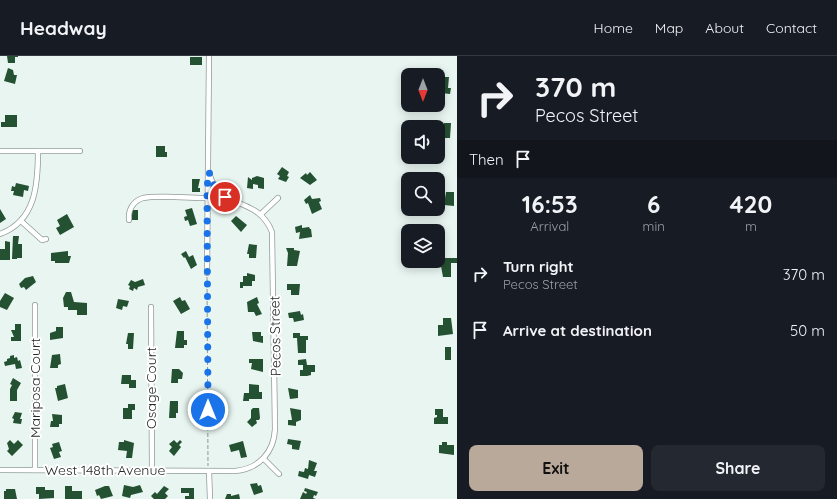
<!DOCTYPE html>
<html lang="en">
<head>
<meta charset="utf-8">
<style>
  body { margin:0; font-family:Quicksand,sans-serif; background:#242831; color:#f1f3f6; height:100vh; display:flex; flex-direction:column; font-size:15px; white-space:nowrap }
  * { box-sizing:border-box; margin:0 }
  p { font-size:13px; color:#9ea1a6 }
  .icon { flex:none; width:22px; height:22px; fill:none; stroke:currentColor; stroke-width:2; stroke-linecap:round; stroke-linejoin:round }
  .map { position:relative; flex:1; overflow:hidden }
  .details { display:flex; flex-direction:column; background:#171b24; width:380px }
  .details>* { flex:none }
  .guide { background:#171b24; color:#f1f3f6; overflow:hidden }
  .needle { width:26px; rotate:180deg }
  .tools { position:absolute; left:401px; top:12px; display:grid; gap:8px }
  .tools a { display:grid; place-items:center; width:44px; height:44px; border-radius:8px; background:#171b24; box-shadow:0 2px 10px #0003; font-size:20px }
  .pin { position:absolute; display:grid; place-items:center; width:34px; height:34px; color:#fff; margin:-17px; border:2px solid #fff; border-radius:50%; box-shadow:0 1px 4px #0007 }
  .me { position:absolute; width:44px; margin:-22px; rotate:0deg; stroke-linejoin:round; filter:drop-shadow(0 0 3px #0008) }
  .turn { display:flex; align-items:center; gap:14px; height:84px; padding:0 12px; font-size:18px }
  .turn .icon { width:52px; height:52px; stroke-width:2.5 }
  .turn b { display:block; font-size:28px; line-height:34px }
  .then { display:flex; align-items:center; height:38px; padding:0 12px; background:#0003; gap:8px; font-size:15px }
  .eta { display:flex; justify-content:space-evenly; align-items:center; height:68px; text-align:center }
  .eta b { font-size:24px; font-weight:800; line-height:28px }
  .action { display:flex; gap:8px; margin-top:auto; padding:8px 12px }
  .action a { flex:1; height:46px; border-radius:8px; background:#b9a99a; color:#111; font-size:16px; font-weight:800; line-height:46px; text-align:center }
  .action a+a { background:#242831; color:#f1f3f6 }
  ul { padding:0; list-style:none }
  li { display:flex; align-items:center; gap:12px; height:56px; padding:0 12px }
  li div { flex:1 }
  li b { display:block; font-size:15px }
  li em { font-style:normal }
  header { display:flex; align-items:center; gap:24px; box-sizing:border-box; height:56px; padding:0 20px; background:#171b24; border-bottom:1px solid #363941 }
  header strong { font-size:19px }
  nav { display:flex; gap:22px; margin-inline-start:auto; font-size:14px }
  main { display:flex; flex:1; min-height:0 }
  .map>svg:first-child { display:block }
  .building { fill:#245132 }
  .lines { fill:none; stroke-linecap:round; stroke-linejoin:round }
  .minor-casing { stroke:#8f9b97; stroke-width:6 }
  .path { stroke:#8f9895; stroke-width:1; stroke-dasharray:4 2; stroke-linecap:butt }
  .minor { stroke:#fff; stroke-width:4.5 }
  .route { stroke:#1a73e8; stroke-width:7; stroke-dasharray:0 12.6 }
  .labels { text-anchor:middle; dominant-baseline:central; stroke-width:4; stroke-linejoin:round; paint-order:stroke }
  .street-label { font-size:14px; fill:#252a28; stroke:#fff }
</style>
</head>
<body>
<header>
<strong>Headway</strong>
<nav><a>Home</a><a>Map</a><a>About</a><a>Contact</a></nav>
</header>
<main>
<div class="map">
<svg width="457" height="443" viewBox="0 0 457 443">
  <rect width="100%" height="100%" fill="#e8f5f1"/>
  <g class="building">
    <polygon points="7,0 18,0 18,1 15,1 15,7 8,7"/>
    <rect x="190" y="1" width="12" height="8"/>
    <polygon points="8,12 13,14 14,19 17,19 15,28 4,25"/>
    <polygon points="442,21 449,21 448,32 451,32 450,38 441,37"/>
    <polygon points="5,59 17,59 17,71 1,71 1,66 5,66"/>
    <polygon points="444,67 451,67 450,82 443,82"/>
    <polygon points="156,90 165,90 165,96 167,96 167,101 156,101"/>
    <polygon points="282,111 289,116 287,120 289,121 286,126 278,123 280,120 277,118"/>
    <polygon points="310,116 317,124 310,129 300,122 306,117 307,119"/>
    <polygon points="257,120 264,122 264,133 258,132 258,129 253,128 253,133 247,132 248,121 252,124 252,122"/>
    <polygon points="192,123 200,123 198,132 200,132 200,136 192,136"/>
    <polygon points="16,127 29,130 28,135 24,134 23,141 13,139 14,135 11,135 12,130 15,131"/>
    <polygon points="446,136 454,136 454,150 444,149"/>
    <polygon points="310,139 312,143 320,142 321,145 319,146 322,153 312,158 308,147 306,148 304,144"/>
    <polygon points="192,152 197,168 190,170 188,164 185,165 184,161 187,160 185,154"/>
    <polygon points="0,153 6,163 0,167"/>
    <rect x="132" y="154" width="6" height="10"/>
    <polygon points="67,158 74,171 60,179 56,172 60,170 57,164"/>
    <polygon points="236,160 247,169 241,176 231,165"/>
    <polygon points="302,169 302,172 309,171 310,173 311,173 312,181 299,183 300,176 296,177 295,171"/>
    <polygon points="13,180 19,180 18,188 22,188 22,202 17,202 17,203 12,203"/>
    <polygon points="5,185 10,186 10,204 0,204 0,193 5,193"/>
    <polygon points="249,188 257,189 256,202 249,202 249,198 247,198"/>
    <polygon points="286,192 294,192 294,194 300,195 297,210 287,210 288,197"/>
    <polygon points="68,195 68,200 71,200 69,207 55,207 55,205 51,205 51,197"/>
    <polygon points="186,195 189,201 193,199 197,209 191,213 185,201 184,202 181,198"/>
    <polygon points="443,202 457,202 457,207 451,207 451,221 443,221 441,210 443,210"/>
    <polygon points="247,217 255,219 255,225 252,225 252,230 243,230 243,232 240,232 240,226 243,226 243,220 247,220"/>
    <polygon points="33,220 36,226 26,234 24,231 21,232 19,228 25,222"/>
    <polygon points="143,223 145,229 138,231 137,234 134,232 133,235 129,233 130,230 128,229 131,224 135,226"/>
    <polygon points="287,228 300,228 299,239 291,239 291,234 287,234"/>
    <polygon points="66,236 71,236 74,246 87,247 87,259 77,259 77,254 68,254 68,251 64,251 63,242"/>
    <polygon points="5,237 14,242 7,254 0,251 0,245"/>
    <polygon points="180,241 182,245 185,244 190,253 181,258 173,245"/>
    <polygon points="257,241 259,247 257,248 262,258 256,260 254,256 248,256 247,246"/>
    <polygon points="118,243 129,245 127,251 123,250 122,254 116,252"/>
    <polygon points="300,255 301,259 303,258 304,264 294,266 293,262 289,262 288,257"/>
    <polygon points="443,262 451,262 453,278 438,280 438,269 443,269"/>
    <polygon points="15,268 21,268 21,285 11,285 11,281 14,281 11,274 15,274"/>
    <polygon points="56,271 63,271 63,282 50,284 50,277 56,275"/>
    <polygon points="177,275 184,275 184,284 187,284 187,289 184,289 184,292 175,292"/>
    <polygon points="252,276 261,276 261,280 263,280 263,287 253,285"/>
    <polygon points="128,277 134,277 133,293 128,293 128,288 126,288"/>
    <polygon points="293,277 300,277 300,280 308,280 308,284 306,284 306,297 298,297 297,282 293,282"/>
    <rect x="445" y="291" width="6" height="13"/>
    <polygon points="60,298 61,308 58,309 58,312 50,312 52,299"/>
    <polygon points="14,299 14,302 17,301 18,305 20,304 22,312 16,313 15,308 5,310 4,306 7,305 7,303 10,302 10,300"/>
    <polygon points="249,303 263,303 263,316 251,313 252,307 249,307"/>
    <polygon points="306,303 307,309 315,309 315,316 311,316 311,319 307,320 300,320 300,314 303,314 303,309 298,309 298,304"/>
    <polygon points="172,313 179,313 183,317 182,323 178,323 178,327 171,327"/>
    <polygon points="122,319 131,319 131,324 136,324 136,332 129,332 129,328 121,328"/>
    <polygon points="13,322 21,327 17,334 17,345 10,345 10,333 12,329 10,328"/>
    <polygon points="65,328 68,342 58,345 55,332 57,332 57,330"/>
    <polygon points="249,328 259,329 259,336 262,336 262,343 249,343 249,345 243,345 244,337 249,337"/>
    <polygon points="288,332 298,334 298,342 290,343"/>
    <polygon points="170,345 178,345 178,357 176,357 176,362 169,362"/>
    <polygon points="128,348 135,348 135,354 132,354 132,363 123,363 123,352 128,352"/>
    <polygon points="253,352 259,352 260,362 259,364 256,364 257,367 252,371 247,366 251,362 251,354"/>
    <polygon points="290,352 301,354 301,364 296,366 296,370 288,369 288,364 292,364"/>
    <polygon points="435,353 443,353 443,361 448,361 448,368 434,368 434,362 437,361 437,359 435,359"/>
    <polygon points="15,356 22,357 20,363 22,363 21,368 13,367 14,363 12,362"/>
    <polygon points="52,358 62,359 62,368 59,368 59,371 50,371 51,365 53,365"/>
    <polygon points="288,383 301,385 299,394 292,393 292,389 287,388"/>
    <polygon points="10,384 14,388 18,384 23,389 12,400 7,395 9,393 7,387"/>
    <polygon points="124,384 134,387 132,402 126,402 127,395 118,394 119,386 124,386"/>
    <polygon points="174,384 177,387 180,384 182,386 179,389 181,391 174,400 169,395 172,391 169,388"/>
    <polygon points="243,385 247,401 241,402 239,394 231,396 229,389"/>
    <polygon points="59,386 62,395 59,396 61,401 54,403 50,392 53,391 52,388"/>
    <polygon points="442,386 447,386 447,389 454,389 454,399 439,397 439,389 442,389"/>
    <polygon points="309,404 317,407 314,415 317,415 315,421 309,419 308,423 298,420 299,415 304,416 305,412 308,413"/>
    <polygon points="257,427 258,430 261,429 263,436 254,439 250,428"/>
    <polygon points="124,429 133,431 140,429 143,436 131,439 130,442 122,440"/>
    <polygon points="65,430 72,430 72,435 82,435 82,443 65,443"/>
    <polygon points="105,430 109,430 113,440 101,443 99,439 97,440 95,434"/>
    <polygon points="164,430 169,433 165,437 168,440 165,443 154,443 151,440 155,436 157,438"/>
    <polygon points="36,431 45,431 45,434 54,434 54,442 39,443 39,438 36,438"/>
    <polygon points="181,432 194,432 194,443 185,443 185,440 189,440 189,437 181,437"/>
    <polygon points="305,432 318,436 316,440 314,439 313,442 316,443 300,443 303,436 306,438 307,436 304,435"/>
    <polygon points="6,433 15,433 17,443 4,443 4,435 6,435"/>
    <polygon points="227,438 231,438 231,440 239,438 240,443 225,443"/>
  </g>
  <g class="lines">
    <defs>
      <g id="minor">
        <polyline points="0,95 80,95"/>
        <polyline points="261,158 278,142"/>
        <path d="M129,164C128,154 133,145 143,142C157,139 191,142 207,142"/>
        <polyline points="21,165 42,184 46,183"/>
        <path d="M0,178C36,165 38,128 38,95"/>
        <polyline points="207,217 209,0"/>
        <polyline points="35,249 35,414"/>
        <polyline points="151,251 152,414"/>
        <polyline points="264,403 279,418"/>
        <path d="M0,414L235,415C259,413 274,396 275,373L272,176C257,138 218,156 209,116"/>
        <polyline points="209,415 210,443"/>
      </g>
    </defs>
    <use href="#minor" class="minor-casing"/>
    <polyline class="path" points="207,221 208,410"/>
    <use href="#minor" class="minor"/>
  </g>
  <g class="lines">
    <polyline class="route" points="208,354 207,131 209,116 215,131 225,141"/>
  </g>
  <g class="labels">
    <g class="street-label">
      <text transform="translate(275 280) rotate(-91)">Pecos Street</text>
      <text transform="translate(35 332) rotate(-90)">Mariposa Court</text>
      <text transform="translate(151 332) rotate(-90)">Osage Court</text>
      <text x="105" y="414">West 148th Avenue</text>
    </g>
  </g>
</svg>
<div class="tools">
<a><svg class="needle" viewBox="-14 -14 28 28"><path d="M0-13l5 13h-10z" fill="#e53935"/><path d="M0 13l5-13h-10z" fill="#9ea1a6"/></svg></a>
<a><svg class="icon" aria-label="sound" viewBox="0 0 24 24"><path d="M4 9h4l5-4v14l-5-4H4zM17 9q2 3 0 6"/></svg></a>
<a><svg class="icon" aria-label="search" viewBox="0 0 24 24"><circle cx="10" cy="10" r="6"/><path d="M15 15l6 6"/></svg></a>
<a><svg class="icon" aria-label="layers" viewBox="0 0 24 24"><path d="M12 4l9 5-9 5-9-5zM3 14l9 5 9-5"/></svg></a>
</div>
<div class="pin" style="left:225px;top:141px;background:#d93025"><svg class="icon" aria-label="arrive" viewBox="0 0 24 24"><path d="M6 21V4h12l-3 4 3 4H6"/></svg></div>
<svg class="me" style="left:208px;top:354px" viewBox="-20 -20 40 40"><circle r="17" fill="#1a73e8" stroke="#fff" stroke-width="3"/><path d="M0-11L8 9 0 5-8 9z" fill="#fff"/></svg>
</div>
<section class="details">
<div class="guide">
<div class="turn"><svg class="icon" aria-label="right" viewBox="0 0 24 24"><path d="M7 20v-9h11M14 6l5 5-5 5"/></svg><div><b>370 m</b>Pecos Street</div></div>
<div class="then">Then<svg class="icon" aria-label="arrive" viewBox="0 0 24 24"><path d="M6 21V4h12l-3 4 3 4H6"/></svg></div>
</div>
<div class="eta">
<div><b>16:53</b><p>Arrival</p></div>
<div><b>6</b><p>min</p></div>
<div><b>420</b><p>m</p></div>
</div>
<ul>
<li><svg class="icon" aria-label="right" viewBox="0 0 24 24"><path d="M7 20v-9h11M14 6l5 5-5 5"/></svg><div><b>Turn right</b><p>Pecos Street</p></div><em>370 m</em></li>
<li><svg class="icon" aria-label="arrive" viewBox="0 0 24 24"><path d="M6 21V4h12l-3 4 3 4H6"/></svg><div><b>Arrive at destination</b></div><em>50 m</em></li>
</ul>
<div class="action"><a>Exit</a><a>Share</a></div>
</section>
</main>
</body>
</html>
